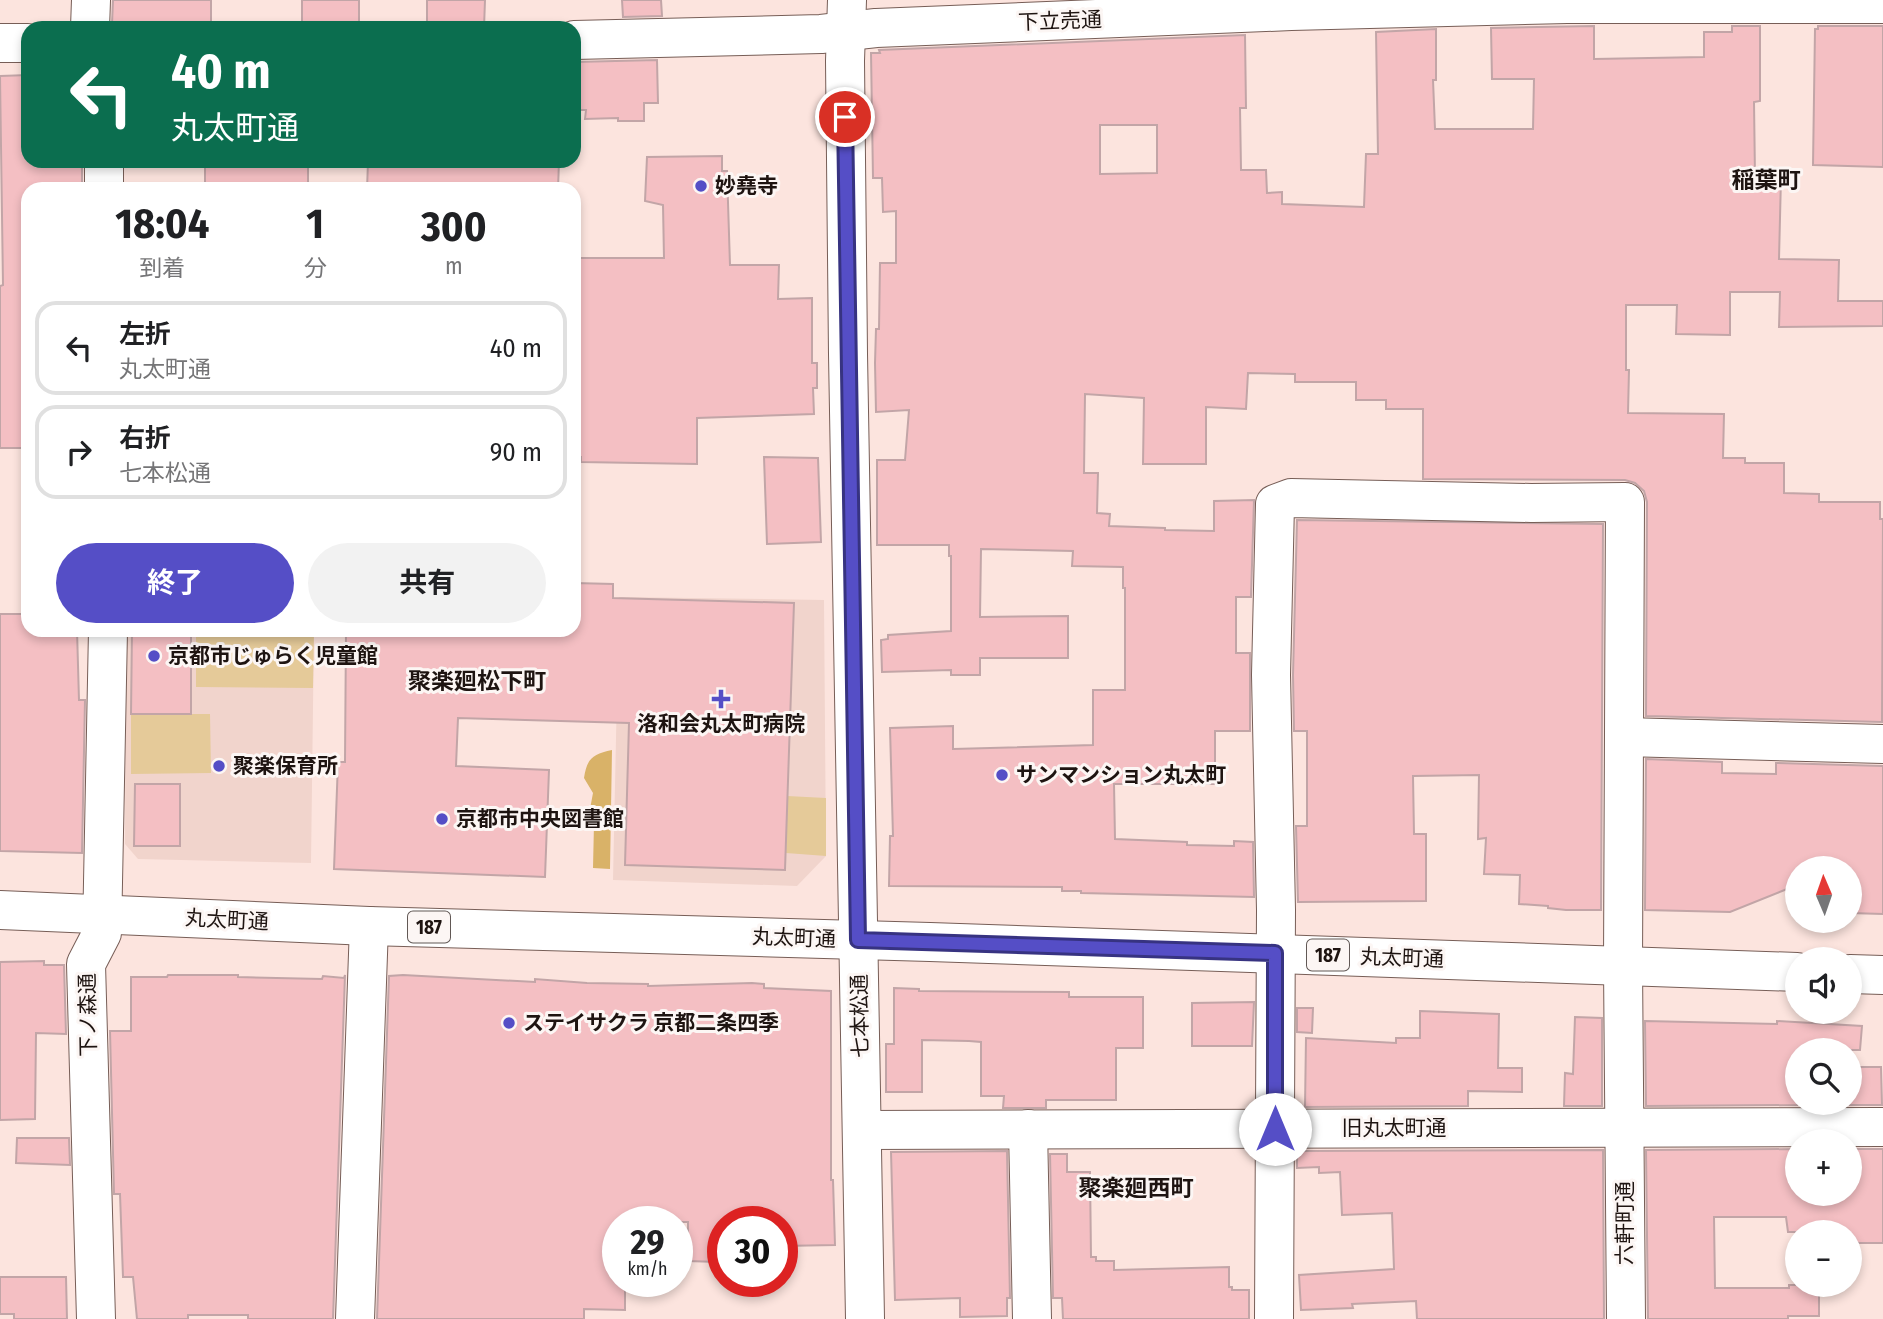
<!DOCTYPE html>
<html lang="ja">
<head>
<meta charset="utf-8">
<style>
  body { margin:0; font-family:"Fira Sans Condensed","Noto Sans JP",sans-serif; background:#f2f2f2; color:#202124; height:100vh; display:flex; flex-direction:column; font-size:26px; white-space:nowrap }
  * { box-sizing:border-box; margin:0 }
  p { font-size:23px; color:#757577 }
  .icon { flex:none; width:38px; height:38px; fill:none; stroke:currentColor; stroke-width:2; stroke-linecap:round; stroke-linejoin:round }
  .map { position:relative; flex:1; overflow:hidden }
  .panel { position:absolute; left:21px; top:182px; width:560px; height:455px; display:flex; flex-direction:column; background:#fff; border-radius:21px; box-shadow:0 4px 10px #0003 }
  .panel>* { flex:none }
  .guide { position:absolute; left:21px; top:21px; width:560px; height:147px; border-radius:21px; box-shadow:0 4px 10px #0003; background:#0b6e4f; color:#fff; overflow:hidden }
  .needle { width:46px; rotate:358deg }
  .tools { position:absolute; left:1785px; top:856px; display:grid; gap:14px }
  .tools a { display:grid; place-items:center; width:77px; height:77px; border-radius:50%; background:#fff; box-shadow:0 4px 10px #0003; font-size:35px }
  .speed { position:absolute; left:602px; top:1206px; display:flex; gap:14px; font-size:35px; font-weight:700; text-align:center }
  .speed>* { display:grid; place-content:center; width:91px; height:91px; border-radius:50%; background:#fff; box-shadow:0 4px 10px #0003; line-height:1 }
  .speed small { font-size:18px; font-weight:400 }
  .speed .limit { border:10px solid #d22; background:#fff; color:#111 }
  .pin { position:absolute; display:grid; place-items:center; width:60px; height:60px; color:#fff; margin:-30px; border:4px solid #fff; border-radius:50%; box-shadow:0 2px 7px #0007 }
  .me { position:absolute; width:77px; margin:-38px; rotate:0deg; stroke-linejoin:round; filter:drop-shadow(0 0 5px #0008) }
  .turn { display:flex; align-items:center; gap:24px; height:147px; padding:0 35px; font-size:32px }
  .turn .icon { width:91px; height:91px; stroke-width:2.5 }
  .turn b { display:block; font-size:49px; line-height:60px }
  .eta { display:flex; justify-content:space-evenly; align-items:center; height:119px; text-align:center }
  .eta b { font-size:42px; font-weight:700; line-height:49px }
  .action { display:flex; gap:14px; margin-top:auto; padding:14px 35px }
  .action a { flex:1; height:80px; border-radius:42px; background:#554ec6; color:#fff; font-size:28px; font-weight:700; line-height:80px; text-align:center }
  .action a+a { background:#f2f2f2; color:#202124 }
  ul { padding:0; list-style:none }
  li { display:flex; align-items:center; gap:21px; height:94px; margin:0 14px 10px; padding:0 21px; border:4px solid #e0e0e0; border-radius:21px }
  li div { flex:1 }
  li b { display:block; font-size:26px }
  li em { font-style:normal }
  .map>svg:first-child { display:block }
  .built { fill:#f1d4cc }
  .green { fill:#e5ca99 }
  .forest { fill:#d9b268 }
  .building { fill:#f4bfc3; stroke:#c2a5a7; stroke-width:2; fill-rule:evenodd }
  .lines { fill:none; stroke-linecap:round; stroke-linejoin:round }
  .minor-casing { stroke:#775e57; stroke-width:40 }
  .major-casing { stroke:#775e57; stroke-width:40 }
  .minor { stroke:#fff; stroke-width:38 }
  .major { stroke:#fff; stroke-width:38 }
  .route-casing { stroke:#373381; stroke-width:18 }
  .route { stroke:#554ec6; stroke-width:12 }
  .poi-dot { fill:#554ec6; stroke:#fcf6f4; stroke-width:2.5 }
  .labels { text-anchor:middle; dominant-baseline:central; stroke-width:6; stroke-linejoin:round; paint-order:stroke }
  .shield { fill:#fcf6f4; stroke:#615855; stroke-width:2 }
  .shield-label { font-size:19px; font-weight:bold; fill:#1e1411 }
  .street-label { font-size:21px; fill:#1e1411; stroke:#fcf6f4 }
  .poi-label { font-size:21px; font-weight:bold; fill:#1e1411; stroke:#fcf6f4; text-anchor:start }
  .neighbourhood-label { font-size:23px; font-weight:bold; fill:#1e1411; stroke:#fcf6f4 }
</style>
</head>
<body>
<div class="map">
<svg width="1883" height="1319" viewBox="0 0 1883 1319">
  <rect width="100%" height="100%" fill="#fce4de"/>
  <g class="built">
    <polygon points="619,597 824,600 826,856 797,886 613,880"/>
    <polygon points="126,630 314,630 311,863 138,859 125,844"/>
  </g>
  <g class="green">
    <polygon points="196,630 314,630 313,688 196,687"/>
    <polygon points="131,714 210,714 211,773 131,774"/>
    <polygon points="787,796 826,798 826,856 786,853"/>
  </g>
  <path class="forest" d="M612,750L610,869L593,868L594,823L590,809L593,793L584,778C587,758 593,754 612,750Z"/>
  <g class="building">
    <polygon points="113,0 211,0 211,25 112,24"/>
    <rect x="302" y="0" width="57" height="28"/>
    <polygon points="427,0 485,0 484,28 427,28"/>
    <polygon points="622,0 661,0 662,16 623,17"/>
    <path d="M1594,26V59L1704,57V32H1732V26H1760V101L1754,102L1755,177H1781L1779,259L1839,260L1838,301H1883V326L1779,327L1780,292H1730V335L1676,334L1677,305H1626V370H1629L1628,413L1724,414L1723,458H1745V463H1784V493L1819,494V502H1880V519H1883L1882,722L1646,716L1647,502L1644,491L1635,483L1625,480L1423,479V409H1386V400H1356V382H1295V374L1248,373L1246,409L1206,407V464H1143L1144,398L1085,394L1084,473H1098L1097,513L1110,514L1109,526L1165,528V530L1214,531V501L1254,500L1251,597H1236V653H1250V731H1215V784H1114L1115,839L1187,842V845L1234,846V841L1253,842L1254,897L1081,893V891H1062V887L889,886L890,836H893L890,728L953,726V749L1093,745V690H1125V588H1123V567L1072,566L1073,551L981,549L980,617L1068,616V658H980V675H951V670L882,672L881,640L888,639V635L951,631V556H949V545H877V460H905L909,410L876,412L875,363L876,329H879L880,263H896V211L883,212L882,178H873L871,53H880L879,50L1245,35L1246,108H1240L1241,170H1266L1267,193L1282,192V204L1364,207L1366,154H1378L1376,32L1436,29V80H1433L1435,129H1533L1534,79H1492L1491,28ZM1100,125H1157V173L1100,174Z"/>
    <polygon points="1818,26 1883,26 1883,167 1813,165 1815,29 1818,29"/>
    <polygon points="657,60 658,103 644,103 644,121 618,121 618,118 585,119 586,110 574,110 574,62"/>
    <polygon points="28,75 28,161 82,161 82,189 28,189 28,396 25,396 25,448 0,448 0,286 3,285 0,76"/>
    <polygon points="722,156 722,171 727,171 730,265 779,265 778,299 812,298 812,363 817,363 817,388 813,388 814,414 697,418 697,464 581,462 581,457 574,457 574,258 664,258 663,205 645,201 647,157"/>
    <rect x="205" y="161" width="103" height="28"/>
    <polygon points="559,161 558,189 367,189 368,162"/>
    <polygon points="764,457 818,458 821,542 767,544"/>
    <polygon points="1297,520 1603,524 1601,910 1566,910 1548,908 1548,906 1519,904 1520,875 1484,874 1486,838 1478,839 1479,775 1413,776 1414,834 1426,834 1426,901 1298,902 1296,826 1307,826 1307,731 1294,731 1293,675"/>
    <polygon points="574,583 613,584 613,598 794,603 785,870 625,865 629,723 458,718 456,766 549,770 545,877 334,869 338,762 345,762 346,630 574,630"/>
    <polygon points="0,614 28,614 28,630 77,630 79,700 85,700 82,853 0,851"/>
    <polygon points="132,630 191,630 191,714 131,714"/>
    <polygon points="1646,759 1722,762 1722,773 1776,774 1776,763 1883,766 1883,914 1850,913 1850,868 1797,868 1797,885 1730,912 1645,910"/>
    <polygon points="135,784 180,784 180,846 134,846"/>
    <polygon points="44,961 44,965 64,965 66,1034 36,1033 35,1119 0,1120 0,962"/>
    <polygon points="168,975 238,975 238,977 322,979 323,976 344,978 345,975 333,1319 248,1319 248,1315 188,1315 188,1319 137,1319 133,1277 123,1277 120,1194 114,1194 110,1031 131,1031 131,977 167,977"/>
    <polygon points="403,975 535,982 535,979 587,983 648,984 648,986 752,983 764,984 764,988 831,991 831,1180 833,1180 835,1245 782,1246 782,1222 719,1222 718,1262 688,1261 688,1222 618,1222 618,1281 625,1281 625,1310 584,1309 584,1319 377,1319 389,976"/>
    <polygon points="894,988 919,989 919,991 1069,992 1069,997 1143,997 1143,1048 1116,1048 1116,1100 1046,1100 1046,1108 1003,1108 1004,1096 981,1096 981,1042 969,1041 922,1040 922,1092 886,1092 886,1044 894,1044"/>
    <polygon points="1254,1002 1252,1046 1192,1046 1192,1003"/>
    <polygon points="1297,1008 1313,1008 1312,1033 1297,1032"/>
    <polygon points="1420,1011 1499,1014 1498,1068 1522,1068 1522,1092 1468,1091 1468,1106 1305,1107 1306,1038 1396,1043 1396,1038 1420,1038"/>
    <polygon points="1575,1017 1602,1018 1602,1106 1564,1106 1565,1073 1573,1074"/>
    <polygon points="1645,1021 1777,1024 1777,1021 1862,1026 1860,1050 1797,1050 1797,1105 1646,1106"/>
    <polygon points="1850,1067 1881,1067 1882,1105 1850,1105"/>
    <polygon points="17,1138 69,1138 70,1165 16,1163"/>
    <polygon points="1797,1149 1797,1194 1850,1194 1850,1149 1883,1149 1883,1243 1850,1243 1850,1232 1788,1232 1786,1217 1714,1217 1715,1288 1789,1288 1789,1285 1819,1285 1819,1316 1788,1316 1788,1319 1648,1319 1646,1150"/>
    <polygon points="1603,1150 1604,1319 1417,1319 1416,1301 1352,1304 1353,1308 1301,1310 1299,1275 1394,1269 1392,1213 1342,1215 1340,1172 1319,1173 1319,1167 1297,1168 1297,1151"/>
    <polygon points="1007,1151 1010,1298 1007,1298 1007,1316 960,1317 960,1298 895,1300 891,1152"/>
    <polygon points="1050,1154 1067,1154 1067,1172 1090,1172 1091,1257 1096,1257 1096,1261 1114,1261 1114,1270 1229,1267 1229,1287 1232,1287 1232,1290 1249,1290 1249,1319 1063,1319 1062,1298 1053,1298"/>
    <polygon points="0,1277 66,1277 67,1319 14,1319 14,1314 0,1314"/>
  </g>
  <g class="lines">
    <defs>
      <g id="minor">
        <polyline points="847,0 845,61 848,354 865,1319"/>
        <polyline points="90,28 91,0"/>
        <polyline points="574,40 821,34 876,28 1291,11 1567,4 1883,4"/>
        <polyline points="0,43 28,43"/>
        <polyline points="104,161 104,189"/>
        <polyline points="1625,737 1883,744"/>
        <polyline points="1028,1129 1032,1319"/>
        <polyline points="863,1130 1883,1127"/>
        <polyline points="96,1319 86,964 102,933 108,630"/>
        <polyline points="355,1319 369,926"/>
        <polyline points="1274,1319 1276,910 1271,675 1275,504 1291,498 1531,503 1625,502 1623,966 1626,1319"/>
      </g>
      <g id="major">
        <polyline points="0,910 369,926 930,942 1797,972"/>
        <polyline points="1850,974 1883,975"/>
      </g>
    </defs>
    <use href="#minor" class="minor-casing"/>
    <use href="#major" class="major-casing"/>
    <use href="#minor" class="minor"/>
    <use href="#major" class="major"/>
  </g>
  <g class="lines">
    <defs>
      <polyline id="route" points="845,117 858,940 1275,953 1275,1129"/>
    </defs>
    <use href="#route" class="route-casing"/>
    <use href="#route" class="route"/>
  </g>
  <g class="poi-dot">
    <circle cx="701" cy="186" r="7"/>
    <circle cx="154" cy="656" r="7"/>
    <path d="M717.5 688.5h7v7h7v7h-7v7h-7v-7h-7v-7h7z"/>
    <circle cx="219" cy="766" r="7"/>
    <circle cx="1002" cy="775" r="7"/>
    <circle cx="442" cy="819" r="7"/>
    <circle cx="509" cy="1023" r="7"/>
  </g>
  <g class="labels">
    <g class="shield">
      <rect x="408" y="911.5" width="42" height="31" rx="5"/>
      <rect x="1307" y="939.5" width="42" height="31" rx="5"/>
    </g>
    <g class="shield-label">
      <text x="429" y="927">187</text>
      <text x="1328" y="955">187</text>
    </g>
    <g class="street-label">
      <text transform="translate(1060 21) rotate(-2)">下立売通</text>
      <text transform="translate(227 920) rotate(3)">丸太町通</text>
      <text transform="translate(794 938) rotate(2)">丸太町通</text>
      <text transform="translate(1402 958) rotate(2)">丸太町通</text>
      <text transform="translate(88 1015) rotate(-91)">下ノ森通</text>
      <text transform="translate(860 1016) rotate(-91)">七本松通</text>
      <text x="1394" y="1128">旧丸太町通</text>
      <text transform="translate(1625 1223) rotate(-90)">六軒町通</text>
    </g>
    <g class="poi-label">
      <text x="715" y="186">妙堯寺</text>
      <text x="168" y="656">京都市じゅらく児童館</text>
      <text x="721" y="724" text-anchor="middle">洛和会丸太町病院</text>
      <text x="233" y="766">聚楽保育所</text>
      <text x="1016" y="775">サンマンション丸太町</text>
      <text x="456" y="819">京都市中央図書館</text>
      <text x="523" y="1023">ステイサクラ 京都二条四季</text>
    </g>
    <g class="neighbourhood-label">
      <text x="1766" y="180">稲葉町</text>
      <text x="477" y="681">聚楽廻松下町</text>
      <text x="1136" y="1188">聚楽廻西町</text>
    </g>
  </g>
</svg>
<div class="tools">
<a><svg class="needle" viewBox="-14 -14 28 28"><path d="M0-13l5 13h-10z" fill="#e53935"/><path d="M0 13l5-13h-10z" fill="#757577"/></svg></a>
<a><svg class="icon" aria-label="sound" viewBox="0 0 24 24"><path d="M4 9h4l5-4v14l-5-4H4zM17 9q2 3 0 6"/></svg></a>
<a><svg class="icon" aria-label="search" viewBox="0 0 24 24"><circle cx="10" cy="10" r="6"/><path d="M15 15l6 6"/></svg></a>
<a>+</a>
<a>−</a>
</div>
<div class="speed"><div>29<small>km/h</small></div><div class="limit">30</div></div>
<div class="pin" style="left:845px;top:117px;background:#d93025"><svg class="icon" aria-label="arrive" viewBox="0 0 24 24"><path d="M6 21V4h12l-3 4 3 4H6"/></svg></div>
<svg class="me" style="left:1275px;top:1129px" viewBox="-20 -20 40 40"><circle r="19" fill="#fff"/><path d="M0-13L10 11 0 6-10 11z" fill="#554ec6"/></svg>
<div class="guide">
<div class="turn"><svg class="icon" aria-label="left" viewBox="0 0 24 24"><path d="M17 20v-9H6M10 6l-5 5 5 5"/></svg><div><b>40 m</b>丸太町通</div></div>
</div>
<section class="panel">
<div class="eta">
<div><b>18:04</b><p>到着</p></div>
<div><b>1</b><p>分</p></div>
<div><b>300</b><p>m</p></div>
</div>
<ul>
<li><svg class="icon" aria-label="left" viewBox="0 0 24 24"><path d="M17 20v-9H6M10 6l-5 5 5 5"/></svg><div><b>左折</b><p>丸太町通</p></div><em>40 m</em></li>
<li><svg class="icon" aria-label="right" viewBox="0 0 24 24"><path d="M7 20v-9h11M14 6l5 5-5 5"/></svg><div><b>右折</b><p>七本松通</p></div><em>90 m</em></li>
</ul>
<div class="action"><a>終了</a><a>共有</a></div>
</section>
</div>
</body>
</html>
